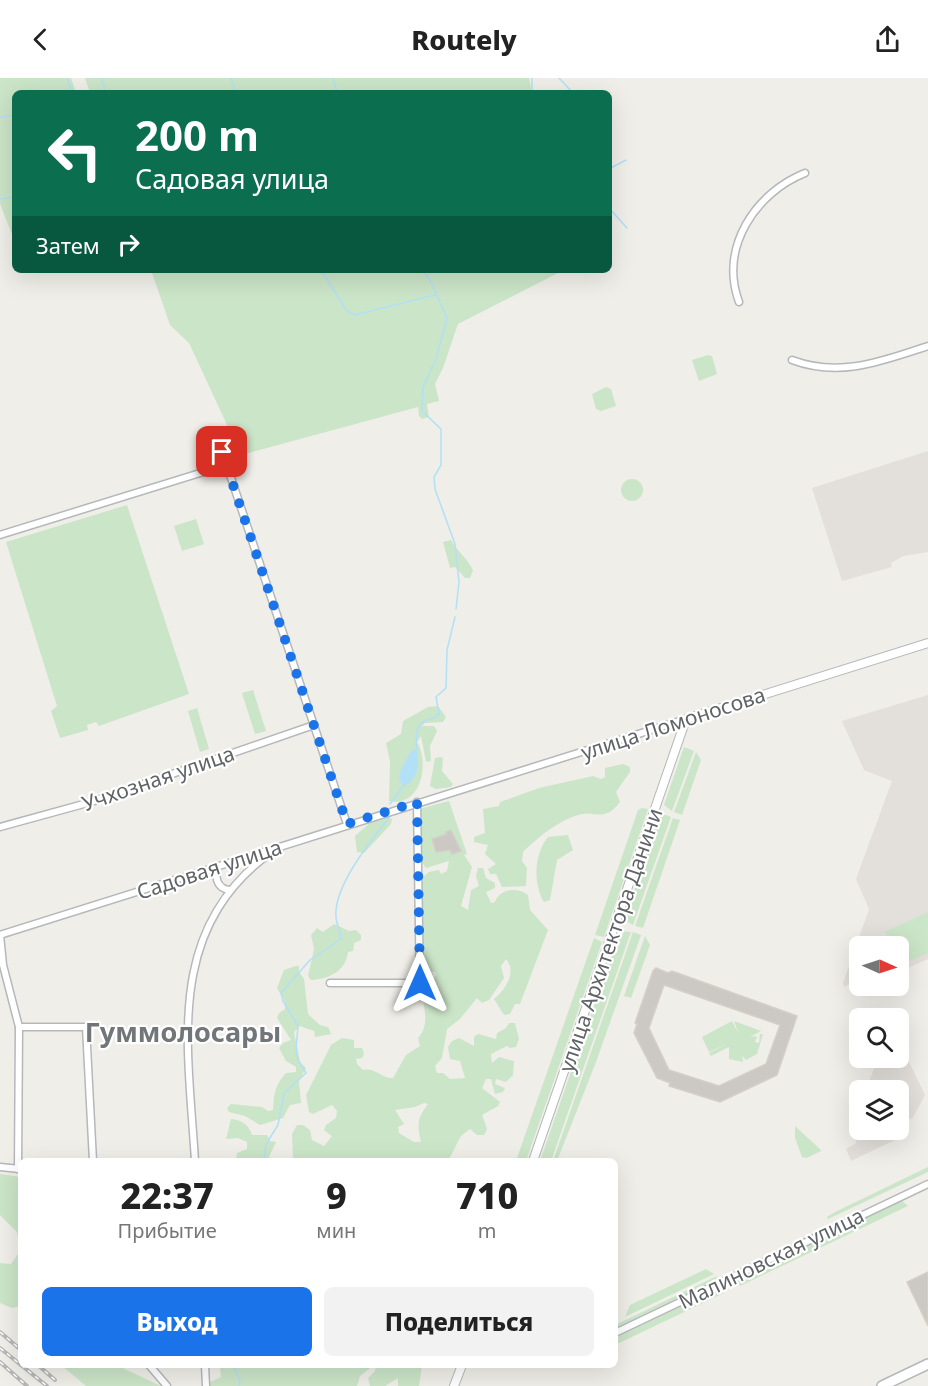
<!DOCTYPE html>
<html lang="ru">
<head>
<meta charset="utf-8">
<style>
  body { margin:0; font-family:"Noto Sans",sans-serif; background:#f2f2f2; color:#222; height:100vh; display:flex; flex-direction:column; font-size:22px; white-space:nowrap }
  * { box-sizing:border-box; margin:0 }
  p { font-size:20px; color:#767676 }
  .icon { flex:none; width:33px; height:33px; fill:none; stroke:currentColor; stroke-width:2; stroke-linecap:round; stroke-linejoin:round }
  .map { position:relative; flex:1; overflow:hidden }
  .side { position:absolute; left:18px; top:1080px; width:600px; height:210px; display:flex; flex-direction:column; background:#fff; border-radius:9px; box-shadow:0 6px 24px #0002 }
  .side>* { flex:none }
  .guide { position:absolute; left:12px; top:12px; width:600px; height:183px; border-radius:9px; box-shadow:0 6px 24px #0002; background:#0b6e4f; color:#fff; overflow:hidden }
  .needle { width:39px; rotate:93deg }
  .tools { position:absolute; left:849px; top:858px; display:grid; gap:12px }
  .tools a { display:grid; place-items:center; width:60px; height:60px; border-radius:9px; background:#fff; box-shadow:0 6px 24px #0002; font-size:30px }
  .pin { position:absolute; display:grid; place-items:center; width:51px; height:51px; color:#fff; margin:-26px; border-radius:12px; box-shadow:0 3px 9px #0006 }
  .me { position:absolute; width:66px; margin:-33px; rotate:0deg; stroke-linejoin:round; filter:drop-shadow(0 0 4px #0008) }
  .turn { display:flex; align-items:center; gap:21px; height:126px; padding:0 24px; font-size:27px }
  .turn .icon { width:78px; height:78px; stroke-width:2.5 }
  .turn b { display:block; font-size:42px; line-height:51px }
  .then { display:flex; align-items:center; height:57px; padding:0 24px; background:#0003; gap:12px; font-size:22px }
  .eta { display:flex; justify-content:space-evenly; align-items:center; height:102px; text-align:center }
  .eta b { font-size:36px; font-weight:800; line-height:42px }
  .action { display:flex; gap:12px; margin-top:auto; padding:12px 24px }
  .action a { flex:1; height:69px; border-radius:9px; background:#1a73e8; color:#fff; font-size:24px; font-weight:800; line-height:69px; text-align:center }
  .action a+a { background:#f2f2f2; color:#222 }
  header { display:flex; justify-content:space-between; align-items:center; height:78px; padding:0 24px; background:#fff; font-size:27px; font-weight:800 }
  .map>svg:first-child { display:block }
  .education { fill:#e3dfda }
  .green { fill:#cbe5c8; fill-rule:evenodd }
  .water { fill:#b1e0f7 }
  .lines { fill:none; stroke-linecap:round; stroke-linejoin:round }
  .stream { stroke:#b1e0f7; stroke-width:1.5 }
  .building { fill:#ccc9c5; stroke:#d4cfc7; stroke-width:1.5; fill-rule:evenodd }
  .minor-casing { stroke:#b5b8bb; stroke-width:9 }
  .tertiary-casing { stroke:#b5b8bb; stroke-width:10 }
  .secondary-casing { stroke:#b4b8bb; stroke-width:12 }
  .minor { stroke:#fff; stroke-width:6 }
  .tertiary { stroke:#fff; stroke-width:8 }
  .secondary { stroke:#fff; stroke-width:9 }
  .rail-casing { stroke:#b6b7b7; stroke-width:4 }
  .rail { stroke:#fff; stroke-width:1.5; stroke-dasharray:4.5; stroke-linecap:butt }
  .route { stroke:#1a73e8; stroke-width:10; stroke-dasharray:0 18 }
  .labels { text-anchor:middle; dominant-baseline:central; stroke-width:4.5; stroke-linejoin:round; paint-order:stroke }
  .street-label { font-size:21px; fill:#606467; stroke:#fff }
  .district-label { font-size:27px; font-weight:bold; fill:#717679; stroke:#fff }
</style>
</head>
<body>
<header><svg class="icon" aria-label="back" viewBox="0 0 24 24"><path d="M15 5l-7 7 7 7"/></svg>Routely<svg class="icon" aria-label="share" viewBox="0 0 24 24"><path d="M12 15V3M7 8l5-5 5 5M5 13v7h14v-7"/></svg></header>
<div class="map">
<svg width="928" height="1308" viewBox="0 0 928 1308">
  <rect width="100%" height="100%" fill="#f0eee8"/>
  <g class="education">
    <polygon points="928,373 928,474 903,478 891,485 892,489 842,503 812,410"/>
    <polygon points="928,617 928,881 899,894 898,868 860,868 859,901 844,909 843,905 869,831 856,801 892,703 864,692 842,643"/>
    <polygon points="899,963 925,1017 912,1041 908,1040 909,1045 901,1059 851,1083 846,1071 856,1065 853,1047 859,1029 860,1052 898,1052 898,1012 866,1012 878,980 898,980"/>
  </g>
  <g class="green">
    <polygon points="0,0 71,0 76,15 15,15 15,164 0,126"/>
    <polygon points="85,0 529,0 532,15 90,15"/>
    <polygon points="151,192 564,192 458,246 443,290 435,306 439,323 427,326 429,339 422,341 419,338 418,329 241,377 189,265 170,247"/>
    <polygon points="708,277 712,278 717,296 699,303 692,282"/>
    <polygon points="606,309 611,311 616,328 601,333 596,331 592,316"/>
    <circle cx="632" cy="412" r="11"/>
    <polygon points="127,427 189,616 99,648 96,644 87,647 88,652 60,660 51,633 57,628 6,464"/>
    <polygon points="196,441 204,466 182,473 174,448"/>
    <path d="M451,462C457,473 467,480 473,492L470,500H465L455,489L450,490L443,464Z"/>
    <polygon points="253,612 266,653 255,656 242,615"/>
    <path d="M438,628L446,639L443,644L425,645L422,648H434L437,653L430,668L431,683L426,684L421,658L417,664C430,685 421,730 389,723L390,683L386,665L401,656L403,643L428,629Z"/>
    <polygon points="197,630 209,671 200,674 188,633"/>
    <polygon points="684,669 694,673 672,733 664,727"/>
    <polygon points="696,674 701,682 682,737 674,734"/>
    <polygon points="440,679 443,680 442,693 453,706 451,709 436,711 430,708 435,680"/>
    <path d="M623,686L630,689V694L616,714L620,724C604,745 596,732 578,737C558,743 537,760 523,774L522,783L527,790L526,808L502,809L496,796H490L488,791L496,786L485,776L488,767L474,764V759L485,755L483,731L499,728L500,724L539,710L593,698L601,701L605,699V690Z"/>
    <path d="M449,723L467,776L464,777L472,789L461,828L468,832L471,812L479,808L476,798L478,790H483L486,800L495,805V810L486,814L491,825L495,824C500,810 518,809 528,817L530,832L548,852L520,926H515L510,936L504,937L494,921C506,911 517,894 506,881L501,888L504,900L489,922L482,925L477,920L460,941L447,951L442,980L435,988L437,995H443L450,1001L465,1000L460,983L450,981L448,969L452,963L459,960L474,968V959L478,956L496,961L497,955L506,950L509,945H515L519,961L516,969L510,970L507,968L491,976L492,985L499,979L514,983L513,997L506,1004L496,1001L495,1006L505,1010L503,1014L495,1016L491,1001H486L482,1010L500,1024L498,1028L482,1037L487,1051L484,1057H477L470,1051L461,1058L448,1083H299L293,1080L292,1056L297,1047H303L310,1052L312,1062L324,1068L332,1058L324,1052L326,1047L336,1040L337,1033L332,1027L313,1036L309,1034L306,1017L331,967L342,960L354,962V970H362L364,976L362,980L356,981L357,986L363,992C375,989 382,1001 393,1000L406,977L420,968L418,960C431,946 423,928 421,911L422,907L432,906L436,897L435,894L422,893V800L429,794L439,792L441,796L447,793L449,783L426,790L421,783L419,731ZM424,1025L428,1026C417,1040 417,1047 421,1064H414L399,1055L398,1049L404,1046L395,1032L415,1029Z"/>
    <polygon points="642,730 648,731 604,859 595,857 638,732"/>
    <polygon points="666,737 671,739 633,847 624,842 660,738"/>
    <polygon points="387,739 392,741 391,746 364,775 357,774 355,758 371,744"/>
    <polygon points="673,740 680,742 643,850 635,848"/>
    <path d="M568,757L573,772L557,782L550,822L544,824C533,806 534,775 548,759Z"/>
    <polygon points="928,834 928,875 900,887 898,868 892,868 885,854"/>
    <path d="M334,846L349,853L356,852L361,857V862L354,865L353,873L348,874C346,893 329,901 311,902L308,898L314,871L311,857L317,850L323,854Z"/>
    <polygon points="620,853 631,854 551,1083 540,1083"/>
    <polygon points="633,854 641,857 596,984 557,1083 553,1083"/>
    <polygon points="645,858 650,867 631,920 624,918"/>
    <polygon points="594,860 602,864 526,1083 516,1083"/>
    <path d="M296,888H299V894L304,901L308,936L320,947L328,949L331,956L315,959L314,953L300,948L294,954L300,984L306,990L299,1003L301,1025L290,1027L283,1040L260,1047L245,1038L229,1034L227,1030L231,1026L262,1029L268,1033L273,1032C274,1016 275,1007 286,995L296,994V989L286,983L279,970L283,965L291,962L277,940L279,935L285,931V924L277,910L284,892Z"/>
    <polygon points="732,943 738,955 734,943 761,953 750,959 757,958 755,964 759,965 760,956 763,956 757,976 746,982 742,978 743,984 729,981 729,969 711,978 709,975 729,965 709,974 702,959"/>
    <path d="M231,1041C242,1042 249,1047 252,1057H267L270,1063L276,1064L267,1083L236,1082L237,1075L247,1071V1064L238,1060L226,1061Z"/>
    <polygon points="795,1048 821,1072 821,1073 807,1080 802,1079 795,1060"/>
    <polygon points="928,1089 928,1094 828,1141 827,1139 833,1135"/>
    <polygon points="0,1096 21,1099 21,1228 12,1230 0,1225 0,1185 11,1186 20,1173 17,1154 0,1137"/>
    <polygon points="902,1123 908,1128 740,1208 737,1201"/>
    <polygon points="706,1191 714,1196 625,1239 630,1227"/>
    <polygon points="717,1198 716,1202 615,1250 615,1247"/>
    <polygon points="719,1210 724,1215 615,1267 615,1260"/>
    <polygon points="61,1287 116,1287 161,1308 86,1308"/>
    <polygon points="217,1287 374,1287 360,1298 357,1308 209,1308 210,1304 221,1299 220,1290"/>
    <polygon points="376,1287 422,1287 419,1308 398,1308 398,1300 385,1308 370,1308 368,1300 375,1293"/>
  </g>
  <path class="water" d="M416,671C421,683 417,703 404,708L399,702L401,691L412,672Z"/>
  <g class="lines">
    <g class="stream">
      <polyline points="67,0 72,15"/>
      <polyline points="101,0 106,15"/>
      <polyline points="231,0 236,15"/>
      <polyline points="333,0 337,15"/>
      <polyline points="532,0 532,15"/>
      <polyline points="559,0 573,15"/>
      <polyline points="0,39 15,37"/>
      <polyline points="609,91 626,82"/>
      <polyline points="0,121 15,119"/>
      <polyline points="609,130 627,150"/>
      <polyline points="321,192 347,233 355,237 435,217"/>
      <polyline points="422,192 429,200 447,240 436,281 423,309 422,333 441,351 441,387 434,399 435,411 455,466 459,504 456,531"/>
      <path d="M417,672C416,662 414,648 425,643C431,640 434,642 439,636L436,619L446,610L447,572L455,539"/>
      <polyline points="390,726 404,707"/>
      <path d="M264,1083L266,1066L278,1047L284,1015L306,995L298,982L296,971L298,948L283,923L281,915L310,882L341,861C341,853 336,846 336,839C333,808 373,760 391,737"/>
      <polyline points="238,1287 235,1291 240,1302 239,1308"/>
    </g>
  </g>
  <g class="building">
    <polygon points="451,752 461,773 452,776 450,772 436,774 432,761 447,756 446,754"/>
    <path d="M656,890L668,895L672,893L797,938L777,997L720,1024L669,1008L670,1005L657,1000L634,955L637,946L635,945L653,893ZM664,907L780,947L766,986L719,1008L669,992L649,950Z"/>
    <polygon points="928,1194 928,1248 907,1204"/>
  </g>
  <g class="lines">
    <defs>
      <g id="minor">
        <path d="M739,224C719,170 755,115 805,95"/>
        <path d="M792,282C840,300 882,283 928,268"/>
        <polyline points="216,355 347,746"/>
        <polyline points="0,457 213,391"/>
        <polyline points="417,724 420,913"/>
        <polyline points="0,749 91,724 314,647"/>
        <path d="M217,789C215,800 217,811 230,812"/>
        <polyline points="0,857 686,641"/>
        <polyline points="0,857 3,887 19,949 18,1091"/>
        <polyline points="330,905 419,905"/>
        <polyline points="19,949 86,949 93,1083"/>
        <path d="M195,1083C188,967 164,850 273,773"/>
        <polyline points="0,1089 20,1091"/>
        <polyline points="615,1255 928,1106"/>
        <polyline points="149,1287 167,1308"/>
        <polyline points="205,1287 206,1308"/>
      </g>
      <g id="tertiary">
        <polyline points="533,1083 686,641 928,565"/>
        <polyline points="454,1308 462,1287"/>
      </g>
      <polyline id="secondary" points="882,1308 928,1286"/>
    </defs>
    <use href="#minor" class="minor-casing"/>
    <use href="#tertiary" class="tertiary-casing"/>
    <use href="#secondary" class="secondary-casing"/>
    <use href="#minor" class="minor"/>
    <use href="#tertiary" class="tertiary"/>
    <use href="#secondary" class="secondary"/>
    <defs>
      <g id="rail">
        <polyline points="0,1254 21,1272"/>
        <polyline points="0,1270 21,1287"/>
        <polyline points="0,1284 27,1308"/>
        <polyline points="21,1287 47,1308"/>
        <polyline points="38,1287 55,1302"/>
      </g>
    </defs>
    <use href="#rail" class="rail-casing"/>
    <use href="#rail" class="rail"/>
  </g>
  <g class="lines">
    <polyline class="route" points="222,374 347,746 417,724 420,905"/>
  </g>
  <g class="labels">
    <g class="street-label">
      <text transform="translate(673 645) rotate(-18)">улица Ломоносова</text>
      <text transform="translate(158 700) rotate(-19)">Учхозная улица</text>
      <text transform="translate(209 791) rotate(-18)">Садовая улица</text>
      <text transform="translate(610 862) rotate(-71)">улица Архитектора Данини</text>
      <text transform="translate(771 1180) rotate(-26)">Малиновская улица</text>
    </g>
    <g class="district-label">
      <text x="183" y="953">Гуммолосары</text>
    </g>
  </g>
</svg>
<div class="tools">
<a><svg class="needle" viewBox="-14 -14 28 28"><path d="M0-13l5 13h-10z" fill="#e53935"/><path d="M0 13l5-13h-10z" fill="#767676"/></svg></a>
<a><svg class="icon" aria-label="search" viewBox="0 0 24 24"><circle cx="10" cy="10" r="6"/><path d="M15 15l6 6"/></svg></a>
<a><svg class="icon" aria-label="layers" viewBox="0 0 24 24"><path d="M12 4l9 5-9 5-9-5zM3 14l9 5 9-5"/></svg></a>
</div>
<div class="pin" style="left:222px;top:374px;background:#d93025"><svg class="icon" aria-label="arrive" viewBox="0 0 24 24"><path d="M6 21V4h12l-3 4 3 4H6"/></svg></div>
<svg class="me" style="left:420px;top:905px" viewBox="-20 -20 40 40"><path d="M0-17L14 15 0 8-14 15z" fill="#1a73e8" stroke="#fff" stroke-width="4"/></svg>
<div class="guide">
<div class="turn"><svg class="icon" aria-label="left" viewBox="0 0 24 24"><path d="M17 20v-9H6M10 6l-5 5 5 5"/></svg><div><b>200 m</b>Садовая улица</div></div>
<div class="then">Затем<svg class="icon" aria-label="right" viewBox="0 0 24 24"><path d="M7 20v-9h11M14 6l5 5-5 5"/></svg></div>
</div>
<section class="side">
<div class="eta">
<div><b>22:37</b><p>Прибытие</p></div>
<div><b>9</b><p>мин</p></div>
<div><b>710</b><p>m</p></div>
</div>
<div class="action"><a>Выход</a><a>Поделиться</a></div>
</section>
</div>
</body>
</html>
